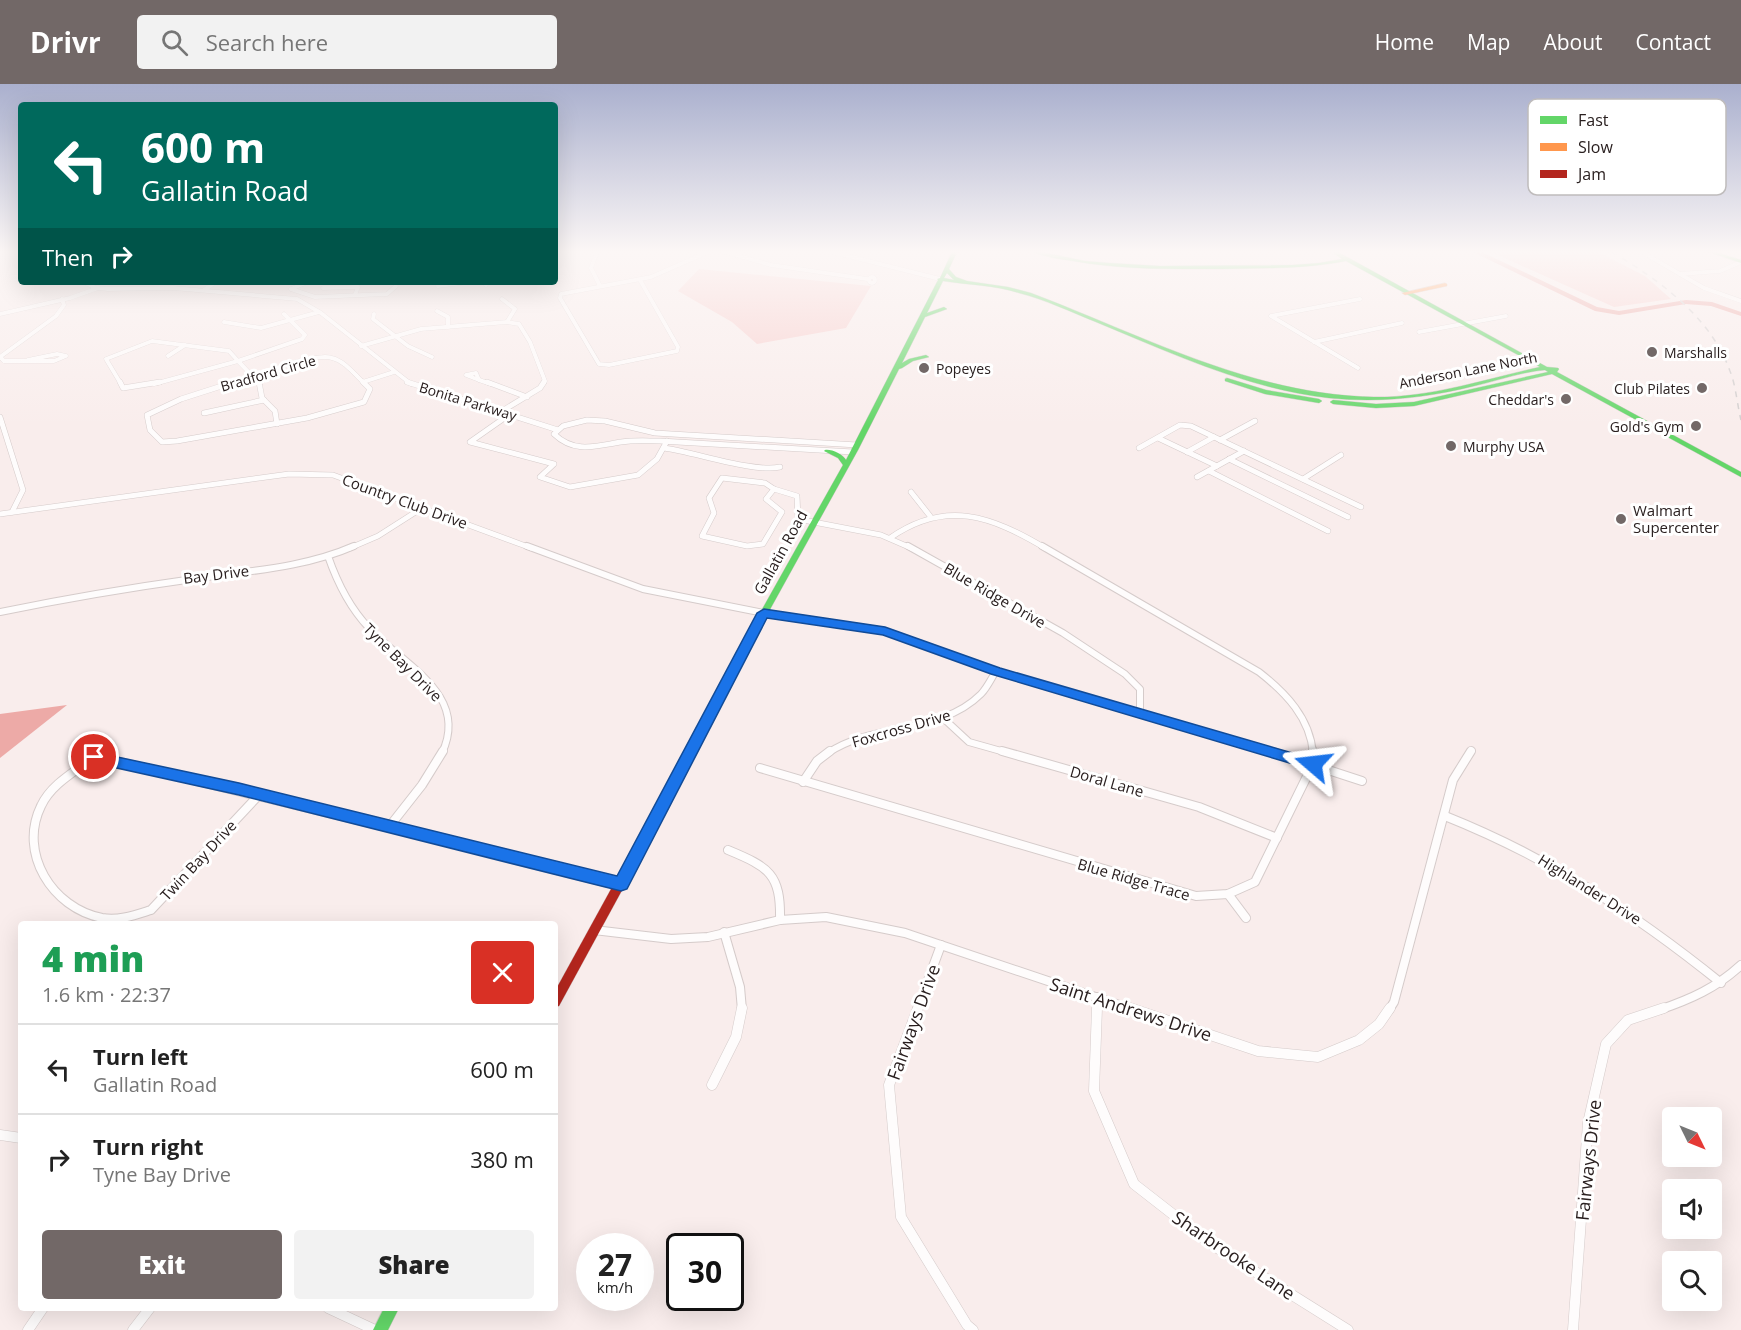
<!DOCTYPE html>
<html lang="en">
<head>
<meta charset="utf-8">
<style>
  body { margin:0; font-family:"Open Sans",sans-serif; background:#f2f2f2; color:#222; height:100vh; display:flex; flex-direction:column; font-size:22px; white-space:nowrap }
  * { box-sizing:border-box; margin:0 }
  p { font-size:20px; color:#767676 }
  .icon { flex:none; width:33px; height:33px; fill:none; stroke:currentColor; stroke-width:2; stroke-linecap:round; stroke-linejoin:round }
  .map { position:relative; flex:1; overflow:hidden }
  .details { position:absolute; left:18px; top:837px; width:540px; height:390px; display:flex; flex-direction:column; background:#fff; border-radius:6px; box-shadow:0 6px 24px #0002 }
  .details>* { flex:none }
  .top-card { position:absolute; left:18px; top:18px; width:540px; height:183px; border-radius:6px; box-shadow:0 6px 24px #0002; background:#00695c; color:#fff; overflow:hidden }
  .needle { width:39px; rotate:133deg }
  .controls { position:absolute; left:1662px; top:1023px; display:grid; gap:12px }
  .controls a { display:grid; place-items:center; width:60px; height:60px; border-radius:6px; background:#fff; box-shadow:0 6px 24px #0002; font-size:30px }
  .speed { position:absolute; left:576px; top:1149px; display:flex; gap:12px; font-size:30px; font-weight:700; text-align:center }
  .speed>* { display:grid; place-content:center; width:78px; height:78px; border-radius:50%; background:#fff; box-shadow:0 6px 24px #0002; line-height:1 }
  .speed small { font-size:15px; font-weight:400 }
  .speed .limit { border:3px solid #111; border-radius:9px; background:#fff; color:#111 }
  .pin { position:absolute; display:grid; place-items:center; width:51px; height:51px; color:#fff; margin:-26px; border:3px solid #fff; border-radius:50%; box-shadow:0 2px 6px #0007 }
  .me { position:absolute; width:66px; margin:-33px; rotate:287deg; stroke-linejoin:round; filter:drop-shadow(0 0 4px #0008) }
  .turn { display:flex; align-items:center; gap:21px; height:126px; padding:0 24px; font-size:27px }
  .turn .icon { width:78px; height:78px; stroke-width:2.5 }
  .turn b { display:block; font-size:42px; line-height:51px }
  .then { display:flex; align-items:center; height:57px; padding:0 24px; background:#0003; gap:12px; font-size:22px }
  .round { display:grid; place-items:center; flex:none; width:63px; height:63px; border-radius:6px; background:#f2f2f2 }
  .summary { display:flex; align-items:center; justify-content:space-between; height:102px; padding:0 24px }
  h1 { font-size:36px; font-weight:800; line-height:45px; color:#1e9e55 }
  .cta { display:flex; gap:12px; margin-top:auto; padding:12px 24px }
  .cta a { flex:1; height:69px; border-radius:6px; background:#726867; color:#fff; font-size:24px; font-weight:800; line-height:69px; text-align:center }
  .cta a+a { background:#f2f2f2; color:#222 }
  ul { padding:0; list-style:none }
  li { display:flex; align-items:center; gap:18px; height:90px; padding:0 24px; border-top:2px solid #e0e0e0 }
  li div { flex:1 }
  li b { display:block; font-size:22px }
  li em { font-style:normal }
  header { display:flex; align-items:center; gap:36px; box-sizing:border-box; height:84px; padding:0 30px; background:#726867; color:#fff }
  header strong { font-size:28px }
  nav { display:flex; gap:33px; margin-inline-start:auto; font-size:21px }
  .search { width:420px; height:54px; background:#f2f2f2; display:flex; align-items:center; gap:15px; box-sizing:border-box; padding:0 21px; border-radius:6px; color:#767676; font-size:22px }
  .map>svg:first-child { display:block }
  .green { fill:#f8d0cf }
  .water { fill:#edaaa7 }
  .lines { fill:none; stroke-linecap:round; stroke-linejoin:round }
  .river { fill:#edaaa7; fill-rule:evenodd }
  .street-far4-casing { stroke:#d5cbca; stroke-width:4.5 }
  .street-far3-casing { stroke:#d5cbca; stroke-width:6 }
  .street-far2-casing { stroke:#d5cbca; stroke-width:8 }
  .street-far1-casing { stroke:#d5cbca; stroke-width:10 }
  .street-casing { stroke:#d5cbca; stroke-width:11 }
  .fast-casing { stroke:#d5cbca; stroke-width:1 }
  .slow-casing { stroke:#d5cbca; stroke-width:1 }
  .jam-casing { stroke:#d5cbca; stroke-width:1 }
  .street-far4 { stroke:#fefcfc; stroke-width:4 }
  .street-far3 { stroke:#fefcfc; stroke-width:5 }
  .street-far2 { stroke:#fefcfc; stroke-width:6 }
  .street-far1 { stroke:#fefcfc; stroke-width:8 }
  .street { stroke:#fefcfc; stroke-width:10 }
  .fast { fill:#63d668; fill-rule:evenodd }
  .slow { fill:#ff974d; fill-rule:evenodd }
  .jam { fill:#b3261e; fill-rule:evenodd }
  .rail { stroke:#d2cece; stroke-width:1.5; stroke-dasharray:6 6; stroke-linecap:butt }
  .route { fill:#1a73e8; stroke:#114b97; stroke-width:1.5 }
  .poi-dot { fill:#726867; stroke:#fff; stroke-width:2 }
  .labels { text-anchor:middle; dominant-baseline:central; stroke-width:6; stroke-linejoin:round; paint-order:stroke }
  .far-poi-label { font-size:14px; fill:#2a2020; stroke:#fff; text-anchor:start }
  .far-street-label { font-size:14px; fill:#2a2020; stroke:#fff }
  .street-label { font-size:15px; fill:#2a2020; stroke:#fff }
  .poi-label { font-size:15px; fill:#2a2020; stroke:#fff; text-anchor:start }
  .near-street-label { font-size:18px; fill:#2a2020; stroke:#fff }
  .key { fill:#fff; stroke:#bfbcbc; stroke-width:1.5 }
  .key-label { font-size:16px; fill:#2a2020 }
</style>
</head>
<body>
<header>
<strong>Drivr</strong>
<div class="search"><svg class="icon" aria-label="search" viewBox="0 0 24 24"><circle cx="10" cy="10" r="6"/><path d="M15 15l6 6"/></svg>Search here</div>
<nav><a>Home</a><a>Map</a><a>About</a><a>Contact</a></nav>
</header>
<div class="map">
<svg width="1741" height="1246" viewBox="0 0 1741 1246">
  <rect width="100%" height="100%" fill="#f9edec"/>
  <g class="green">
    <polygon points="1491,168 1598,168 1645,192 1671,215 1614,223"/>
    <polygon points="699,185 871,202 846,244 757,260 732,238 678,207"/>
  </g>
  <polygon class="water" points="67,621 0,674 0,630"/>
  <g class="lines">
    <polygon class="river" points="1473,168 1482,168 1597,223 1619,227 1686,216 1712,218 1741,228 1741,232 1711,222 1686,220 1619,231 1595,227"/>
    <defs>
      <g id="street-far4">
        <polyline points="597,168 591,184 600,202"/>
        <polyline points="725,168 771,181 867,195"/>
        <polyline points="832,168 940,195"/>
        <polyline points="1642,168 1704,204 1741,217"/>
        <polyline points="1680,190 1720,187 1741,178"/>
        <circle cx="872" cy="196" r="3"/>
        <polyline points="640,196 678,263 677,267 609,281 599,280 560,214 561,210 651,193 708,168"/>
        <polyline points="83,198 96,204 108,205 173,204 297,215 321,229 411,300"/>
        <polyline points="442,198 438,202 462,199"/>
        <polyline points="485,198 486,201"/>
        <polyline points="323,204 358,203 355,211"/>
        <polyline points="291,205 315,213 387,210 396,202"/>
        <polyline points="291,205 308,198"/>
        <polyline points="204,206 216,198"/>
        <polyline points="502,215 515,225 507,238"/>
        <polyline points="437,227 448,233 448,243"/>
        <polyline points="0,230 70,214 98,204"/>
        <polyline points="374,230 373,235 408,262 432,273"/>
        <polyline points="224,238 261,244 319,228"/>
        <polyline points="1419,248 1506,232"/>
        <polyline points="1314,258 1402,239"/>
        <polyline points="361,262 421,245 507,238 519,240 530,258 545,297 543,300"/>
        <polyline points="168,272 185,261"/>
        <polyline points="28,276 57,270 66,272 54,277 4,277 0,273 56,232 64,221 62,215"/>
        <polyline points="238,277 260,300"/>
        <polyline points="238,277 302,255 305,251 284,230"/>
        <polyline points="1358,284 1271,232 1360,215"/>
        <polygon points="476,289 479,296 466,291"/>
        <polyline points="479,296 491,300"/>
        <polyline points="363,298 394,288"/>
        <polyline points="121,300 106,275 152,257 229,267 238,277"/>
        <polyline points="154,300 238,277"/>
        <path d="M230,300C250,293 314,268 332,274C345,277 355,291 365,300"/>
      </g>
      <g id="street-far3">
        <polyline points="120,298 123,304 160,298"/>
        <polyline points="234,298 181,315 147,331 150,346 162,358 177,357 307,334 364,318 370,305 363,298"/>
        <polyline points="259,298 262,314 275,327 277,340"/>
        <polyline points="407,298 558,346"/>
        <polyline points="487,298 527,313"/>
        <polyline points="502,327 540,304 544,298"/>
        <polyline points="204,329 264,316"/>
        <polyline points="510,330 470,358 554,380 540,393 570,403 638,391 657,375 667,357"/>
        <polyline points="0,333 23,406 12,428"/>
        <polyline points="1158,354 1217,382"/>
        <polyline points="1220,356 1255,337"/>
        <path d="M664,364C694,368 755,389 780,383"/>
        <polyline points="1139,364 1180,341 1191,342 1361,423"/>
        <path d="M853,368L660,357C647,357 634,356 621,358C596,362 575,370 554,350L563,342L587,336L605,337L655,349L857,361"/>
        <polyline points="1187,368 1214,353"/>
        <polyline points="1229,375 1348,433"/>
        <polyline points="1209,387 1328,447"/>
        <polyline points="1197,393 1244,367"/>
        <polygon points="722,394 765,399 774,405 766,415 782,428 763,460 747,462 702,452 714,429 709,414"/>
        <polyline points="1303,395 1341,371"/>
        <polyline points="774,405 797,412 798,435 881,451 911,464"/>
        <polyline points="911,408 930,432"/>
        <polyline points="0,430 289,390 333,391 531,464"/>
        <path d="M890,454C946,415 991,432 1045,464"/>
        <polyline points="350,464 378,452 422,424"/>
      </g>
      <g id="street-far2">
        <polyline points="527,462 643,505 764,529 885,547 996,587 1275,669"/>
        <polyline points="908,462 1063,549 1125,590 1140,605 1140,628"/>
        <path d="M1042,462L1259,588C1286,609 1310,634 1313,669"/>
        <path d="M328,472C337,498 350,524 369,544C403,581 470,610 442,669"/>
        <path d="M0,528C64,515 128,504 193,495C247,487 304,484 354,462"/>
        <polyline points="942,633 969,658 1008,669"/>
        <path d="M828,669C874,638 940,651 981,610C987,604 991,595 996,587"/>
      </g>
      <g id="street-far1">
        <polyline points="1002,667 1199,723 1277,754"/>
        <polyline points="1270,667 1362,697"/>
        <path d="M94,673L104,674L258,712L151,826C135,831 119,837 102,834C52,824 18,769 41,722C51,700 76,687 94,673Z"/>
        <polyline points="760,684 1196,812 1228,810 1255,798 1313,680 1313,667"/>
        <polyline points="803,698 817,677 830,667"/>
        <polyline points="258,712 621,800"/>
        <path d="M1445,732C1550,774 1634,829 1721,899"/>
        <polyline points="389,743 422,701 443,667"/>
        <path d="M728,766C769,783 781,790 780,836"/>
        <polyline points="1228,810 1246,834"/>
        <polyline points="594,846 671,855 708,853 780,836 826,833 905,849 1134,926"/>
        <polyline points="724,848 740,903 742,926"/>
        <polyline points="917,926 941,861"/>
        <polyline points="1097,926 1097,913"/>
        <polyline points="1389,926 1394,918 1453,696 1471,667"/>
        <path d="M1659,926C1691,915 1716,904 1741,881"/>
      </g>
      <g id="street">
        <polyline points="918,924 889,1001 901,1133 967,1241 973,1246"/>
        <polyline points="1097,924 1094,1007 1134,1100 1211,1160 1348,1246"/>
        <polyline points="1130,924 1258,967 1318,973 1359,956 1379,940 1390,924"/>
        <polyline points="712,1001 736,953 742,924"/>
        <polyline points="0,1051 21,1054"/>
        <polyline points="328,1224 375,1246"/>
        <polyline points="28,1246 43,1224"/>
        <polyline points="133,1246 150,1224"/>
        <polyline points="1573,1246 1588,1039 1606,960 1628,936 1664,924"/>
      </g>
      <g id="fast">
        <path d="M952,168H957L949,185L956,193L967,197L1008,203L1031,209C1142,251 1252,311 1374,313C1430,314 1485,295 1540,283L1346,177C1305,185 1265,184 1223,185C1173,185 1122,186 1073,177C1059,175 1045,173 1033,168H1042L1085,177L1110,179L1160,182L1292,181L1319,179L1342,175L1332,168H1338L1547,283L1558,284L1559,285L1557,288L1741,388V393L1552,290L1414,322L1376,324L1333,320L1330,318L1333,316L1376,320L1414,318L1548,288L1545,286C1521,288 1497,297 1474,302C1426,314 1379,319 1329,314C1248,305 1171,269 1096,238C1071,228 1046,216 1019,209C995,201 968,201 943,197L927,229L944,223L947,225L925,233L902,279L909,275L926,271L929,273L913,277L902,284L899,285L858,366L768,529L663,731L659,732L655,731L654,728L760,529L843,381L838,374L824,367L825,366C832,365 842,370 846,376L938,196L937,195L940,194ZM947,189L954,196L944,194Z"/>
        <polygon points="1709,168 1716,168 1741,176 1741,179"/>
        <polygon points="1227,294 1266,306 1319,315 1322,317 1319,319 1265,310 1225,297 1225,295"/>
        <polygon points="384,1224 399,1224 388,1246 373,1246"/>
      </g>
      <polygon id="slow" points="1445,199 1447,200 1447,202 1405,211 1402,209"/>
      <polygon id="jam" points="659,724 663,725 664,728 663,731 559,922 555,923 555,907 655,725"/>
    </defs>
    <use href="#street-far4" class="street-far4-casing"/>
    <use href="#street-far3" class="street-far3-casing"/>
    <use href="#street-far2" class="street-far2-casing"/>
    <use href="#street-far1" class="street-far1-casing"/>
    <use href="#street" class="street-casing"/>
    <use href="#fast" class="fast-casing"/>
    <use href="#slow" class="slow-casing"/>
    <use href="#jam" class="jam-casing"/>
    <use href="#street-far4" class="street-far4"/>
    <use href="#street-far3" class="street-far3"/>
    <use href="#street-far2" class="street-far2"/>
    <use href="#street-far1" class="street-far1"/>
    <use href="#street" class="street"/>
    <use href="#fast" class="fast"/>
    <use href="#slow" class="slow"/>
    <use href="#jam" class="jam"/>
    <path class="rail" d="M1612,168C1660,197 1710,232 1730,287C1736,302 1737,320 1741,336"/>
  </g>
  <linearGradient id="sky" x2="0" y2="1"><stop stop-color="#aab0ce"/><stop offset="0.49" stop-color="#fcf7f6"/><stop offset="1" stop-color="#fcf7f6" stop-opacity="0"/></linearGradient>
  <rect width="1741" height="343" fill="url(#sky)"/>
  <polygon class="route" points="764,525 885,543 1000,584 1313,675 1320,680 1313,686 991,590 883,551 767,534 627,805 621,807 239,711 94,679 87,673 94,668 239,699 617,792 757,529"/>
  <g class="poi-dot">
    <circle cx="1652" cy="268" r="6"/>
    <circle cx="924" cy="284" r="6"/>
    <circle cx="1702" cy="304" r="6"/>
    <circle cx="1566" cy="315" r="6"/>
    <circle cx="1696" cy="342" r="6"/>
    <circle cx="1451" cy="362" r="6"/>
    <circle cx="1621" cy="435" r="6"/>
  </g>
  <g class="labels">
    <g class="far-poi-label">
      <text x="1664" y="268">Marshalls</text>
      <text x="936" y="284">Popeyes</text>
      <text x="1690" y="304" text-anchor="end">Club Pilates</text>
      <text x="1554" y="315" text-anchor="end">Cheddar's</text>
      <text x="1684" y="342" text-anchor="end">Gold's Gym</text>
      <text x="1463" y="362">Murphy USA</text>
    </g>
    <g class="far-street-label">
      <text transform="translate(1468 286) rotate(-11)">Anderson Lane North</text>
      <text transform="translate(268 289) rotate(-16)">Bradford Circle</text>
      <text transform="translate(468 317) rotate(17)">Bonita Parkway</text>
    </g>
    <g class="street-label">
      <text transform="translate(405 417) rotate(20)">Country Club Drive</text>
      <text transform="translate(780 468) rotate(-61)">Gallatin Road</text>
      <text transform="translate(216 490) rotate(-7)">Bay Drive</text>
      <text transform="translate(995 511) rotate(30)">Blue Ridge Drive</text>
      <text transform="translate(403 578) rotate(45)">Tyne Bay Drive</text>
      <text transform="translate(901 644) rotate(-16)">Foxcross Drive</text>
      <text transform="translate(1107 697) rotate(16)">Doral Lane</text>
      <text transform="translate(198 776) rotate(-47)">Twin Bay Drive</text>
      <text transform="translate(1134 795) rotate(16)">Blue Ridge Trace</text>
      <text transform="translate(1590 805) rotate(32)">Highlander Drive</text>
    </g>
    <g class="poi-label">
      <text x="1633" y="426">Walmart<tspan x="1633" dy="17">Supercenter</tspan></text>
    </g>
    <g class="near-street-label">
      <text transform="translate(1131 925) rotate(18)">Saint Andrews Drive</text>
      <text transform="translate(913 938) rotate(-70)">Fairways Drive</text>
      <text transform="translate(1588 1076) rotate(-84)">Fairways Drive</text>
      <text transform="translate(1234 1171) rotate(34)">Sharbrooke Lane</text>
    </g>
  </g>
  <rect x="1528" y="15" width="198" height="96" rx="9" class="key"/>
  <rect x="1540" y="32" width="27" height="8" fill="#63d668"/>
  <rect x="1540" y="59" width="27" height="8" fill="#ff974d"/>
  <rect x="1540" y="86" width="27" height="8" fill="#b3261e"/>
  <g class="key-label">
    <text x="1578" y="42">Fast</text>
    <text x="1578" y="69">Slow</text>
    <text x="1578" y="96">Jam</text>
  </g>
</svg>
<div class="controls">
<a><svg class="needle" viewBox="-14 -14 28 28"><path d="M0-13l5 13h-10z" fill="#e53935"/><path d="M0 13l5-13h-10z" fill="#767676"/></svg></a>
<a><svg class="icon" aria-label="sound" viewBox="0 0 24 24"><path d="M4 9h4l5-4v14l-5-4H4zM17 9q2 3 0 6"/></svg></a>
<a><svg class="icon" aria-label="search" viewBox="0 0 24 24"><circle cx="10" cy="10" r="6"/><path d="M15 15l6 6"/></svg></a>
</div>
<div class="speed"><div>27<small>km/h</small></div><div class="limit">30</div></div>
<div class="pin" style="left:94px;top:673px;background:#d93025"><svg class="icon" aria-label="arrive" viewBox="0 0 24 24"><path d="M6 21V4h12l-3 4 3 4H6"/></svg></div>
<svg class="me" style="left:1313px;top:680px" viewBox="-20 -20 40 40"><path d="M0-17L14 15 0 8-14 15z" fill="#1a73e8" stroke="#fff" stroke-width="4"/></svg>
<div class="top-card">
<div class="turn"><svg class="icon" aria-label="left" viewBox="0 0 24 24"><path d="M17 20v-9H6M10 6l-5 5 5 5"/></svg><div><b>600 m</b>Gallatin Road</div></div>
<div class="then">Then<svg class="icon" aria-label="right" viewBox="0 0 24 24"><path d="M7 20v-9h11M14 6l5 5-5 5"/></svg></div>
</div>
<section class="details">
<div class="summary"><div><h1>4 min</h1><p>1.6 km · 22:37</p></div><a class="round" style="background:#d93025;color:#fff"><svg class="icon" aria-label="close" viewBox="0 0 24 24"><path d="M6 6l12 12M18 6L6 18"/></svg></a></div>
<ul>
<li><svg class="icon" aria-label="left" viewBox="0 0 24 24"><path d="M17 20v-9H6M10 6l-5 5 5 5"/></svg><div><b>Turn left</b><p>Gallatin Road</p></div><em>600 m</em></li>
<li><svg class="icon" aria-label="right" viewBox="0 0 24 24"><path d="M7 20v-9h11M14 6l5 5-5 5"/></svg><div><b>Turn right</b><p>Tyne Bay Drive</p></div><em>380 m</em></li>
</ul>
<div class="cta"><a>Exit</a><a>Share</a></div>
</section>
</div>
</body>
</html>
